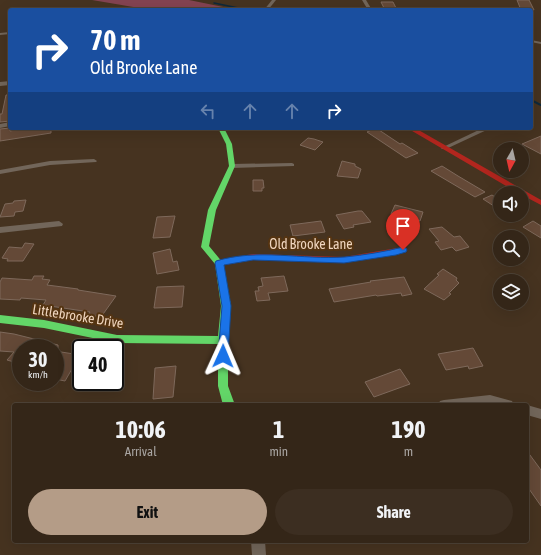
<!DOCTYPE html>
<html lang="en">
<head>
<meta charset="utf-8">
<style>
  body { margin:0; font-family:"Asap Condensed",sans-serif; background:#3c2e21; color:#f1f3f6; height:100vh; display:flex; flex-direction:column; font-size:15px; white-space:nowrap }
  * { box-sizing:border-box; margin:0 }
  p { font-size:13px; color:#a9a5a2 }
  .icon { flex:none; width:22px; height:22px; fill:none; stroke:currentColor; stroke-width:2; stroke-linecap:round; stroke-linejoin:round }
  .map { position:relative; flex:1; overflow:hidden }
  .panel { position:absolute; left:12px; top:403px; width:517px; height:140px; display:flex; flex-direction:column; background:#342618; border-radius:4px; box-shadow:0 4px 16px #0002,0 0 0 1px #4e4337 }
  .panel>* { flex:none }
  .guide { position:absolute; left:8px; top:8px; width:525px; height:122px; border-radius:4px; box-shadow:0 4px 16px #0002,0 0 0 1px #4e4337; background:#1a4fa0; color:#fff; overflow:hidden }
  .needle { width:26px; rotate:188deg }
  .fabs { position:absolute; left:493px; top:142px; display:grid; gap:8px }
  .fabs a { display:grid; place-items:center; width:36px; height:36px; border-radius:50%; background:#342618; box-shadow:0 4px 16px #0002,0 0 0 1px #4e4337; font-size:20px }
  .speed { position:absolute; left:12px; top:339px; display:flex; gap:8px; font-size:20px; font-weight:700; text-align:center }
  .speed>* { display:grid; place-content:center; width:52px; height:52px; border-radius:50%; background:#342618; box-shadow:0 4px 16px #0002,0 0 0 1px #4e4337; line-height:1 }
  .speed small { font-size:10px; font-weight:400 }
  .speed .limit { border:2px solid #111; border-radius:6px; background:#fff; color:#111 }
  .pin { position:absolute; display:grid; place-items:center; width:34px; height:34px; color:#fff; margin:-41px -17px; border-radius:50% 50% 50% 0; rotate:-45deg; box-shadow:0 0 4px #0007 }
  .pin .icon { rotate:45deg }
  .me { position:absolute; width:44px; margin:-22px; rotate:1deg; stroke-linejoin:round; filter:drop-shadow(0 0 3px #0008) }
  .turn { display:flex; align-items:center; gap:14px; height:84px; padding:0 16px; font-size:18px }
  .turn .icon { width:52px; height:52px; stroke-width:2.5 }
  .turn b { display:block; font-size:28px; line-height:34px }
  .lanes { display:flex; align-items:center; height:38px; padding:0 16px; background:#0003; justify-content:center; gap:20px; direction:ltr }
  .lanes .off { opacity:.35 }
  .eta { display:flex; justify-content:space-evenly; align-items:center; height:68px; text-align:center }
  .eta b { font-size:24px; font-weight:700; line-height:28px }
  .action { display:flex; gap:8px; margin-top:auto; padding:8px 16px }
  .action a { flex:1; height:46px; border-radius:24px; background:#b49c87; color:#111; font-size:16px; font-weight:700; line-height:46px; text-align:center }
  .action a+a { background:#3c2e21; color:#f1f3f6 }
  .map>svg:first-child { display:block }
  .green { fill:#844351 }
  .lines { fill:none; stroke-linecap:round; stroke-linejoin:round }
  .stream-far1 { stroke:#0e283a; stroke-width:1.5 }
  .stream { stroke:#0e283a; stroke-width:2 }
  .building { fill:#644937; stroke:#7e695b }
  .street { fill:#72665a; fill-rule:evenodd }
  .fast { fill:#63d668; fill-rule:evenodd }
  .jam { fill:#b3261e; fill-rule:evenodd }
  .route { fill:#1a73e8; stroke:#114b97 }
  .labels { text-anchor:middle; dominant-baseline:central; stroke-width:4; stroke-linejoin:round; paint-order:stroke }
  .street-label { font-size:14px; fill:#efd5be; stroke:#553411 }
</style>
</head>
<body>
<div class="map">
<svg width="541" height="555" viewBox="0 0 541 555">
  <rect width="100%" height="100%" fill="#463320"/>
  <polygon class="green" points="92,0 189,0 238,10 151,10"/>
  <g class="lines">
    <polyline class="stream-far1" points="214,3 248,10"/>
    <polyline class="stream" points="531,100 541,105"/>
  </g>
  <g class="building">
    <polygon points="517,0 529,0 534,10 521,10"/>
    <polygon points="381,2 393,2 397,10 385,10"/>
    <polygon points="6,95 10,95 10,121 0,122 0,114 2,114"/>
    <polygon points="10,128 10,131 27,128 51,128 51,133 0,141 0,129"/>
    <polygon points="376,128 400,144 402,143 418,153 406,158 367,132"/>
    <polygon points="541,136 541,154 522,144"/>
    <polygon points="308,138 314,139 323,142 315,150 300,145"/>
    <polygon points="342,161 355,164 355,166 361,169 358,178 337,176"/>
    <polygon points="442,166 458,176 485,192 475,197 431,171"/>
    <polygon points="253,180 263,180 264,188 262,188 262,191 253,191"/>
    <polygon points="492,195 500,200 500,210 483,199"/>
    <polygon points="26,200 23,211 15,212 14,216 0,217 5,204 13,203 14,201"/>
    <polygon points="395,205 423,212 420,221 391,214"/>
    <polygon points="358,211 362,211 371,222 353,225 354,227 344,229 336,215"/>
    <polygon points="175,216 170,237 153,238 157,217"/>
    <polygon points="321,221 325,232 293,236 290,225"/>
    <polygon points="533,221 541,226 541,238 523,227"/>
    <polygon points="442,227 454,237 460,236 469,247 456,251 452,247 441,250 435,242 439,241 429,229"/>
    <polygon points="25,243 34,244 23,261 7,261 8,259 2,258 9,247 22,248"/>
    <polygon points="170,249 173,262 177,261 179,270 157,274 153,253"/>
    <polygon points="443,269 457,278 456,280 459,283 449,293 451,294 444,300 424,289 439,275 437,274"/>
    <polygon points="34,276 44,276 42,279 50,280 47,285 78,289 78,290 116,296 101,317 88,315 90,312 43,305 46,300 21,298 20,300 0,299 0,282 2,278 32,280"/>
    <polygon points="284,276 288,291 268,293 270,300 257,301 255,291 259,291 258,287 263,286 261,278"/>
    <polygon points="404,277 412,294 402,296 401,293 377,296 376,295 334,302 329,289 371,282 370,281"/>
    <polygon points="184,286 182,307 154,308 157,287"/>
    <polygon points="0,332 14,334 58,345 58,348 21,348 21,364 7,360 14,352 0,351"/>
    <polygon points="473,348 483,366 469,369 468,366 446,370 438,354"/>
    <polygon points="55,351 80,355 65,381 55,379"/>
    <polygon points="176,366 173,397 153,399 155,368"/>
    <polygon points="400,369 410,384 374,397 365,382"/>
    <polygon points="90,382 101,382 99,391 88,390"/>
    <polygon points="527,451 541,470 541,506 527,486"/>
  </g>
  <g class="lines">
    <g class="street">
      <polygon points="272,0 276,0 268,10 264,10"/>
      <polygon points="362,0 366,0 372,10 368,10"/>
      <polygon points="10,32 10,34 0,35 0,33"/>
      <polygon points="531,40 541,42 541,44 531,42"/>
      <polygon points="10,81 10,85 0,86 0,82"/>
      <polygon points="10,122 10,126 0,128 0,124"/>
      <polygon points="483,128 491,128 446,149 442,149 441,148"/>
      <polygon points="94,159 97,161 96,162 50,165 0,174 0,170 50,161"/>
      <polygon points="292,163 294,164 294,166 232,168 229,166 232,164"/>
      <polygon points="59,221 63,224 62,226 0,233 0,227"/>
      <polygon points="490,395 512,401 514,405 438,405 440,401 444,400"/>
      <polygon points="526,405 527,405 541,409 541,419 527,415"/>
      <polygon points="251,541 265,541 266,555 252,555"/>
    </g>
    <polygon class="fast" points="218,128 224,128 232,144 235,166 216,210 209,246 223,263 231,306 228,340 228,386 235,405 223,405 218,386 218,344 117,343 44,328 0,323 0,315 44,320 117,335 218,336 221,306 215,264 201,247 208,210 229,166 226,144"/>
    <g class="jam">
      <polygon points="407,128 415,128 541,200 541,205 522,195 522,193 518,193"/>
      <polygon points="403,247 406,248 407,250 406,252 344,263 253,260 219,266 215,263 219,260 253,254 344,257"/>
    </g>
  </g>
  <path class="route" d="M403,247L406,248L407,250L406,252L396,255L344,263L253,260L224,265L231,306L228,356L227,359L223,360L219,359L218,356L222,306L215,263L216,261C258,248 302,260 345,257C364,255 384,252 403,247Z"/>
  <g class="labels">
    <g class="street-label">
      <text x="311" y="244">Old Brooke Lane</text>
      <text transform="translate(78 316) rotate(9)">Littlebrooke Drive</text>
    </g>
  </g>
</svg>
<div class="fabs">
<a><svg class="needle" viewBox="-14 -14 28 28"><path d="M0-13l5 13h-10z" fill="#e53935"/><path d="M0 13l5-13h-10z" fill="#a9a5a2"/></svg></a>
<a><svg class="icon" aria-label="sound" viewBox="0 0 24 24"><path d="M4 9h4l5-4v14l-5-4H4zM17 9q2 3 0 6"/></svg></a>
<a><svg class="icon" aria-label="search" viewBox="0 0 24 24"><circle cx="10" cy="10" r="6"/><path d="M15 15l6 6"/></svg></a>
<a><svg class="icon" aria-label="layers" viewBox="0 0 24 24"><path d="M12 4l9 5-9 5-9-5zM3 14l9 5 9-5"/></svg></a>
</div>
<div class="speed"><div>30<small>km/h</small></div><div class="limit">40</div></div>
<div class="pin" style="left:403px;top:250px;background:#d93025"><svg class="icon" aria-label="arrive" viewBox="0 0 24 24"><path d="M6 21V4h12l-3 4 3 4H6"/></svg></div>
<svg class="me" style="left:223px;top:356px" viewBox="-20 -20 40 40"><path d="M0-17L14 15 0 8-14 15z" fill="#1a73e8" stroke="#fff" stroke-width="4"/></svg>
<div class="guide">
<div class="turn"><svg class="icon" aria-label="right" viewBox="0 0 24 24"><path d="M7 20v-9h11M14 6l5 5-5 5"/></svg><div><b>70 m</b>Old Brooke Lane</div></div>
<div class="lanes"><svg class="icon off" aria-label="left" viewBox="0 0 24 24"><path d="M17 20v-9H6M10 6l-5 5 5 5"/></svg><svg class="icon off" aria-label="ahead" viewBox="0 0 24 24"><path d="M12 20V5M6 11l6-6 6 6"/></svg><svg class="icon off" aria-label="ahead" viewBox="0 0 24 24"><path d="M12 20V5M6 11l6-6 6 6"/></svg><svg class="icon" aria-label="right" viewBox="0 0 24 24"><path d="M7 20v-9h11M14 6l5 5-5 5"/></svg></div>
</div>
<section class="panel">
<div class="eta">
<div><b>10:06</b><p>Arrival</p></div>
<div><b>1</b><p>min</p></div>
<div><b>190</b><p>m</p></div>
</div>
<div class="action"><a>Exit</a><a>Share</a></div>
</section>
</div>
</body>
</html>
